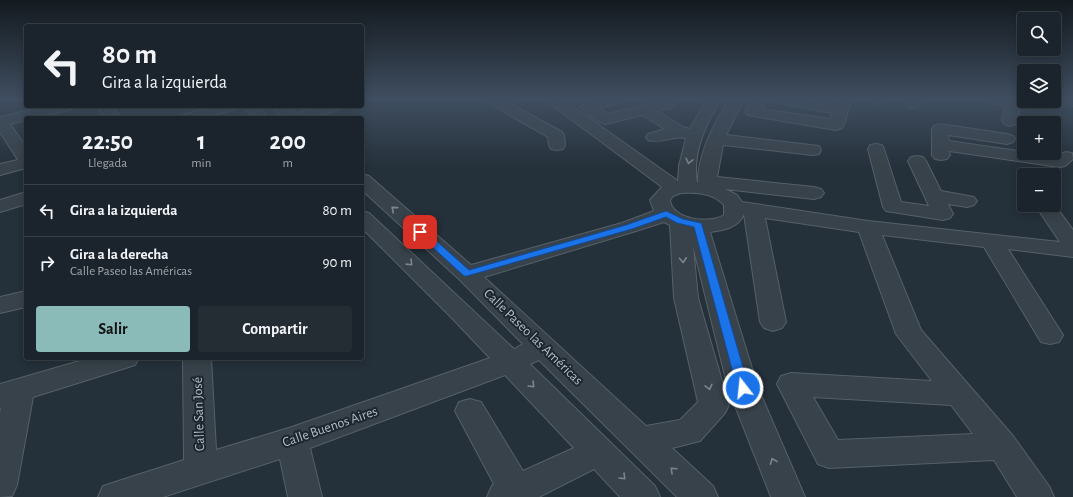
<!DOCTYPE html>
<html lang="es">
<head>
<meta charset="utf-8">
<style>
  body { margin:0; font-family:"Alegreya Sans",sans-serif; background:#242c34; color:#f1f3f6; height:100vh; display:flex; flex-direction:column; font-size:15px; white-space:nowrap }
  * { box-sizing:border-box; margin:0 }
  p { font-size:13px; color:#a0a4a9 }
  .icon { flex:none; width:22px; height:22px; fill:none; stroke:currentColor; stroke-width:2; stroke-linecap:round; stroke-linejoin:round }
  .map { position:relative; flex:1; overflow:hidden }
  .side { position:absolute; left:24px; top:116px; width:340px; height:244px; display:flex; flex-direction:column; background:#1b242c; border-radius:4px; box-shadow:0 2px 10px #0003,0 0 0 1px #394148 }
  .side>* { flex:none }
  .guide { position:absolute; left:24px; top:24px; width:340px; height:84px; border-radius:4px; box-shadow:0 2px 10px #0003,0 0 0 1px #394148; background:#1b242c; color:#f1f3f6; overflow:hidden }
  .controls { position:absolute; left:1017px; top:12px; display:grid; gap:8px }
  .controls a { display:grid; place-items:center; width:44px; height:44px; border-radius:4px; background:#1b242c; box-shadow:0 2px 10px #0003,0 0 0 1px #394148; font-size:20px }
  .pin { position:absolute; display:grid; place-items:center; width:34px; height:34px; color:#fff; margin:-17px; border-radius:8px; box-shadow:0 2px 6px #0006 }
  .me { position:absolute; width:44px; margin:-22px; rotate:344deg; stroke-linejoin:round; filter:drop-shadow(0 0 3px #0008) }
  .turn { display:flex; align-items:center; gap:14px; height:84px; padding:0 12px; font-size:18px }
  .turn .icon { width:52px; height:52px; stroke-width:2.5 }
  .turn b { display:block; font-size:28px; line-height:34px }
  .eta { display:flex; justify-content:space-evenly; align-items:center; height:68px; text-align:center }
  .eta b { font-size:24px; font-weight:700; line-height:28px }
  .cta { display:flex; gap:8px; margin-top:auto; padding:8px 12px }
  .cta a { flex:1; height:46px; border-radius:4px; background:#8bbbb9; color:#111; font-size:16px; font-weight:700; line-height:46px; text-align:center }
  .cta a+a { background:#242c34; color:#f1f3f6 }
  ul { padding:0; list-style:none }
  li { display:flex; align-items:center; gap:12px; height:52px; padding:0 12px; border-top:1px solid #394148 }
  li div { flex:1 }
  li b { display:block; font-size:15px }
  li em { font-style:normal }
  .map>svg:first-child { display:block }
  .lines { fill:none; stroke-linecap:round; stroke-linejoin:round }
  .minor-casing { stroke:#566068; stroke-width:2 }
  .minor { fill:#38424a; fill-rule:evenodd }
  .oneway { stroke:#7c868e }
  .route { fill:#1a73e8; stroke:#114b97 }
  .labels { text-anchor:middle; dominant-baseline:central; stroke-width:4; stroke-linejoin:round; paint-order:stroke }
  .near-street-label { font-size:14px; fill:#b3bdc6; stroke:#1d272f }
</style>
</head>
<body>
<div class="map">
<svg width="1073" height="497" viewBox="0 0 1073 497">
  <rect width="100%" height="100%" fill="#24303a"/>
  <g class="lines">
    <defs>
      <g id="minor">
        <polygon points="485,99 502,99 562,132 564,135 565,145 563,149 557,150 551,149 549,145 548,137 487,102"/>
        <path d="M546,99H562L678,181L679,166L686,138C673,135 661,144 648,140L646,137L648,134L665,129L642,115L605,124C596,121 585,113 580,106L582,103L599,99H625L623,102L599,108L608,114L655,103L652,99H670L675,104L673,107L657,111L683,127L690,129L707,99H721C706,123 692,153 697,182H698C698,154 714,123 730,99H744L726,135L819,146L821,150L819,154L813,155L723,145L717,177L814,187L821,189L824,193L821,197L814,199L725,189L737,195L742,202L868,221L1060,242L1035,205H1054V204L1073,230V257L1008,249L1063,335L1059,342L1050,344L1041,342L984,247L882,235L921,330L1013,436L1049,486L1054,497H1017L994,460L829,468L818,464L777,384L781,376L791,373L932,381L896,334L859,232L765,218L786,322L782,328L773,331L764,328L760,322L744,214C738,228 724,230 710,232L758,388L805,497H771L728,388L693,246L698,298L729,405L725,413L700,441L672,448L713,486L718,497H677L539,360L530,364L655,486L660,497H620L594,469L539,497H487L492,486L494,484L455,411L459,402L470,399L481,402L523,471L574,448L505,375L310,448L322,497H288L280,459L163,497H98L103,486L184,460L183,358H211L216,450L292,427L490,358L451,317L362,228V211L369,213L514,349L523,344L459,279L362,190V174L369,176L471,265L622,223L654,211L650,200L662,187L548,102ZM681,193C695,192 714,193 724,205V215C710,224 672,220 670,200L673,196ZM664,222L670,225L674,298L698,402L680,420L646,426L484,277L636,231ZM813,397L951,405L973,434L838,440Z"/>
        <polygon points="752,99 766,99 762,109 830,119 832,113 778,103 773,102 771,99 802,99 835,105 838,99 850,99 851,101 844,125 842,128 836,130 748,115 745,112"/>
        <path d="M873,99H887C884,104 880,105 874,103Z"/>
        <polygon points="909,99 923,99 918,107 913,108 908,107 906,104"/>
        <polygon points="985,99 1021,99 1018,121 1015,124 1010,126 1005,124 1002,121 1005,106 987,102"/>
        <polygon points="1054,99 1073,99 1073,106 1052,102"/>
        <polygon points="48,106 74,106 72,109 36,118 26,118 26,120 10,124 26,147 26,168 0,175 0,164 18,160 0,132 0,117"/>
        <polygon points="96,106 111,106 122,118 106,118"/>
        <polygon points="214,106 237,106 235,109 205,118 180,118 183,115"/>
        <polygon points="243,106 258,106 269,118 253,118"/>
        <polygon points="271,106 287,106 296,113 320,106 343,106 341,109 313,118 283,118"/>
        <polygon points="940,124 1007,134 1013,136 1015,139 1013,142 1007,144 948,135 949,141 1024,152 1024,153 1056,156 1066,152 1072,153 1073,159 1065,166 1059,167 949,151 950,155 947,159 941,160 935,159 932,155 932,129 934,126"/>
        <polygon points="876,144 882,145 884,149 901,202 929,206 908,161 911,157 917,156 923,157 926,161 941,191 974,197 977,201 974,205 967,207 948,204 953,214 950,218 943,220 886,211 883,207 868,149 870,145"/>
        <polygon points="26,192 26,204 0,212 0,200"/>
        <polygon points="26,291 26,307 0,313 0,297"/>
        <polygon points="90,358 139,358 135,365 33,397 17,485 12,496 0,497 0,413 1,407 0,408 0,384"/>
      </g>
    </defs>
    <use href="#minor" class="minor-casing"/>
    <use href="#minor" class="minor"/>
  </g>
  <defs><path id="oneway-chevron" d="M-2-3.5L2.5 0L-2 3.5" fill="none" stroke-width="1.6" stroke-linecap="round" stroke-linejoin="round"/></defs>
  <g class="oneway">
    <use href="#oneway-chevron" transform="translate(689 161) rotate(103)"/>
    <use href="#oneway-chevron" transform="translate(394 209) rotate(-139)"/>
    <use href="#oneway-chevron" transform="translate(683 260) rotate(86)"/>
    <use href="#oneway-chevron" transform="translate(410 263) rotate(44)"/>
    <use href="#oneway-chevron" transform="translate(532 385) rotate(45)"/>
    <use href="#oneway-chevron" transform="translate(709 387) rotate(76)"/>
    <use href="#oneway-chevron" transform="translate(773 461) rotate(-112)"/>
    <use href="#oneway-chevron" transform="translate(673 470) rotate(-137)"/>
    <use href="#oneway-chevron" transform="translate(623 477) rotate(45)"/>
  </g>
  <linearGradient id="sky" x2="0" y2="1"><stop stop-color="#141a20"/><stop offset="0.59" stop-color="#3f4e60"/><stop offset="1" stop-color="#3f4e60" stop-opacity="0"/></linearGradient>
  <rect width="1073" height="168" fill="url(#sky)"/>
  <polygon class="route" points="666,211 683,219 701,223 702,225 749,388 747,391 743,392 738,391 737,388 694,227 677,223 666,217 632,229 467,276 464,276 416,232 417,230 424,230 469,270 626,225"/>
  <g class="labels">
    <g class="near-street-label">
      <text transform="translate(533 337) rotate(44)">Calle Paseo las Américas</text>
      <text transform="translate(199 414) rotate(-92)">Calle San José</text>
      <text transform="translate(330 427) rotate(-19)">Calle Buenos Aires</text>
    </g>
  </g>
</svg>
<div class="controls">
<a><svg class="icon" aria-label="search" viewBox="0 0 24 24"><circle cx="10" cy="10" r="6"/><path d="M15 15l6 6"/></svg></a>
<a><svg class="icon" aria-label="layers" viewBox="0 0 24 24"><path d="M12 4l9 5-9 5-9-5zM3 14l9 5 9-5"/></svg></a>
<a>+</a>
<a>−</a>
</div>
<div class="pin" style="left:420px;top:232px;background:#d93025"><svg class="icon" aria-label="arrive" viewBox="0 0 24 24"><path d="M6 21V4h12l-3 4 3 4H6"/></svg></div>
<svg class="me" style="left:743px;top:388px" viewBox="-20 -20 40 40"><circle r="17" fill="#1a73e8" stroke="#fff" stroke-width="3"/><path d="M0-11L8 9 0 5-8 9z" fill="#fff"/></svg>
<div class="guide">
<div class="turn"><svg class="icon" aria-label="left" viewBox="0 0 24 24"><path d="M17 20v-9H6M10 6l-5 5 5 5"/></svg><div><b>80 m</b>Gira a la izquierda</div></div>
</div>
<section class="side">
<div class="eta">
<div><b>22:50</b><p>Llegada</p></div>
<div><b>1</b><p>min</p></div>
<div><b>200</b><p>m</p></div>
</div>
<ul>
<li><svg class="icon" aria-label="left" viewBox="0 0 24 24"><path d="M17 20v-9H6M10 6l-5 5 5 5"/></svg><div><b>Gira a la izquierda</b></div><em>80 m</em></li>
<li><svg class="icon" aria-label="right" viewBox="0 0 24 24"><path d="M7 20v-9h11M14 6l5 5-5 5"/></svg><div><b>Gira a la derecha</b><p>Calle Paseo las Américas</p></div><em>90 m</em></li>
</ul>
<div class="cta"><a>Salir</a><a>Compartir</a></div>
</section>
</div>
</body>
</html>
